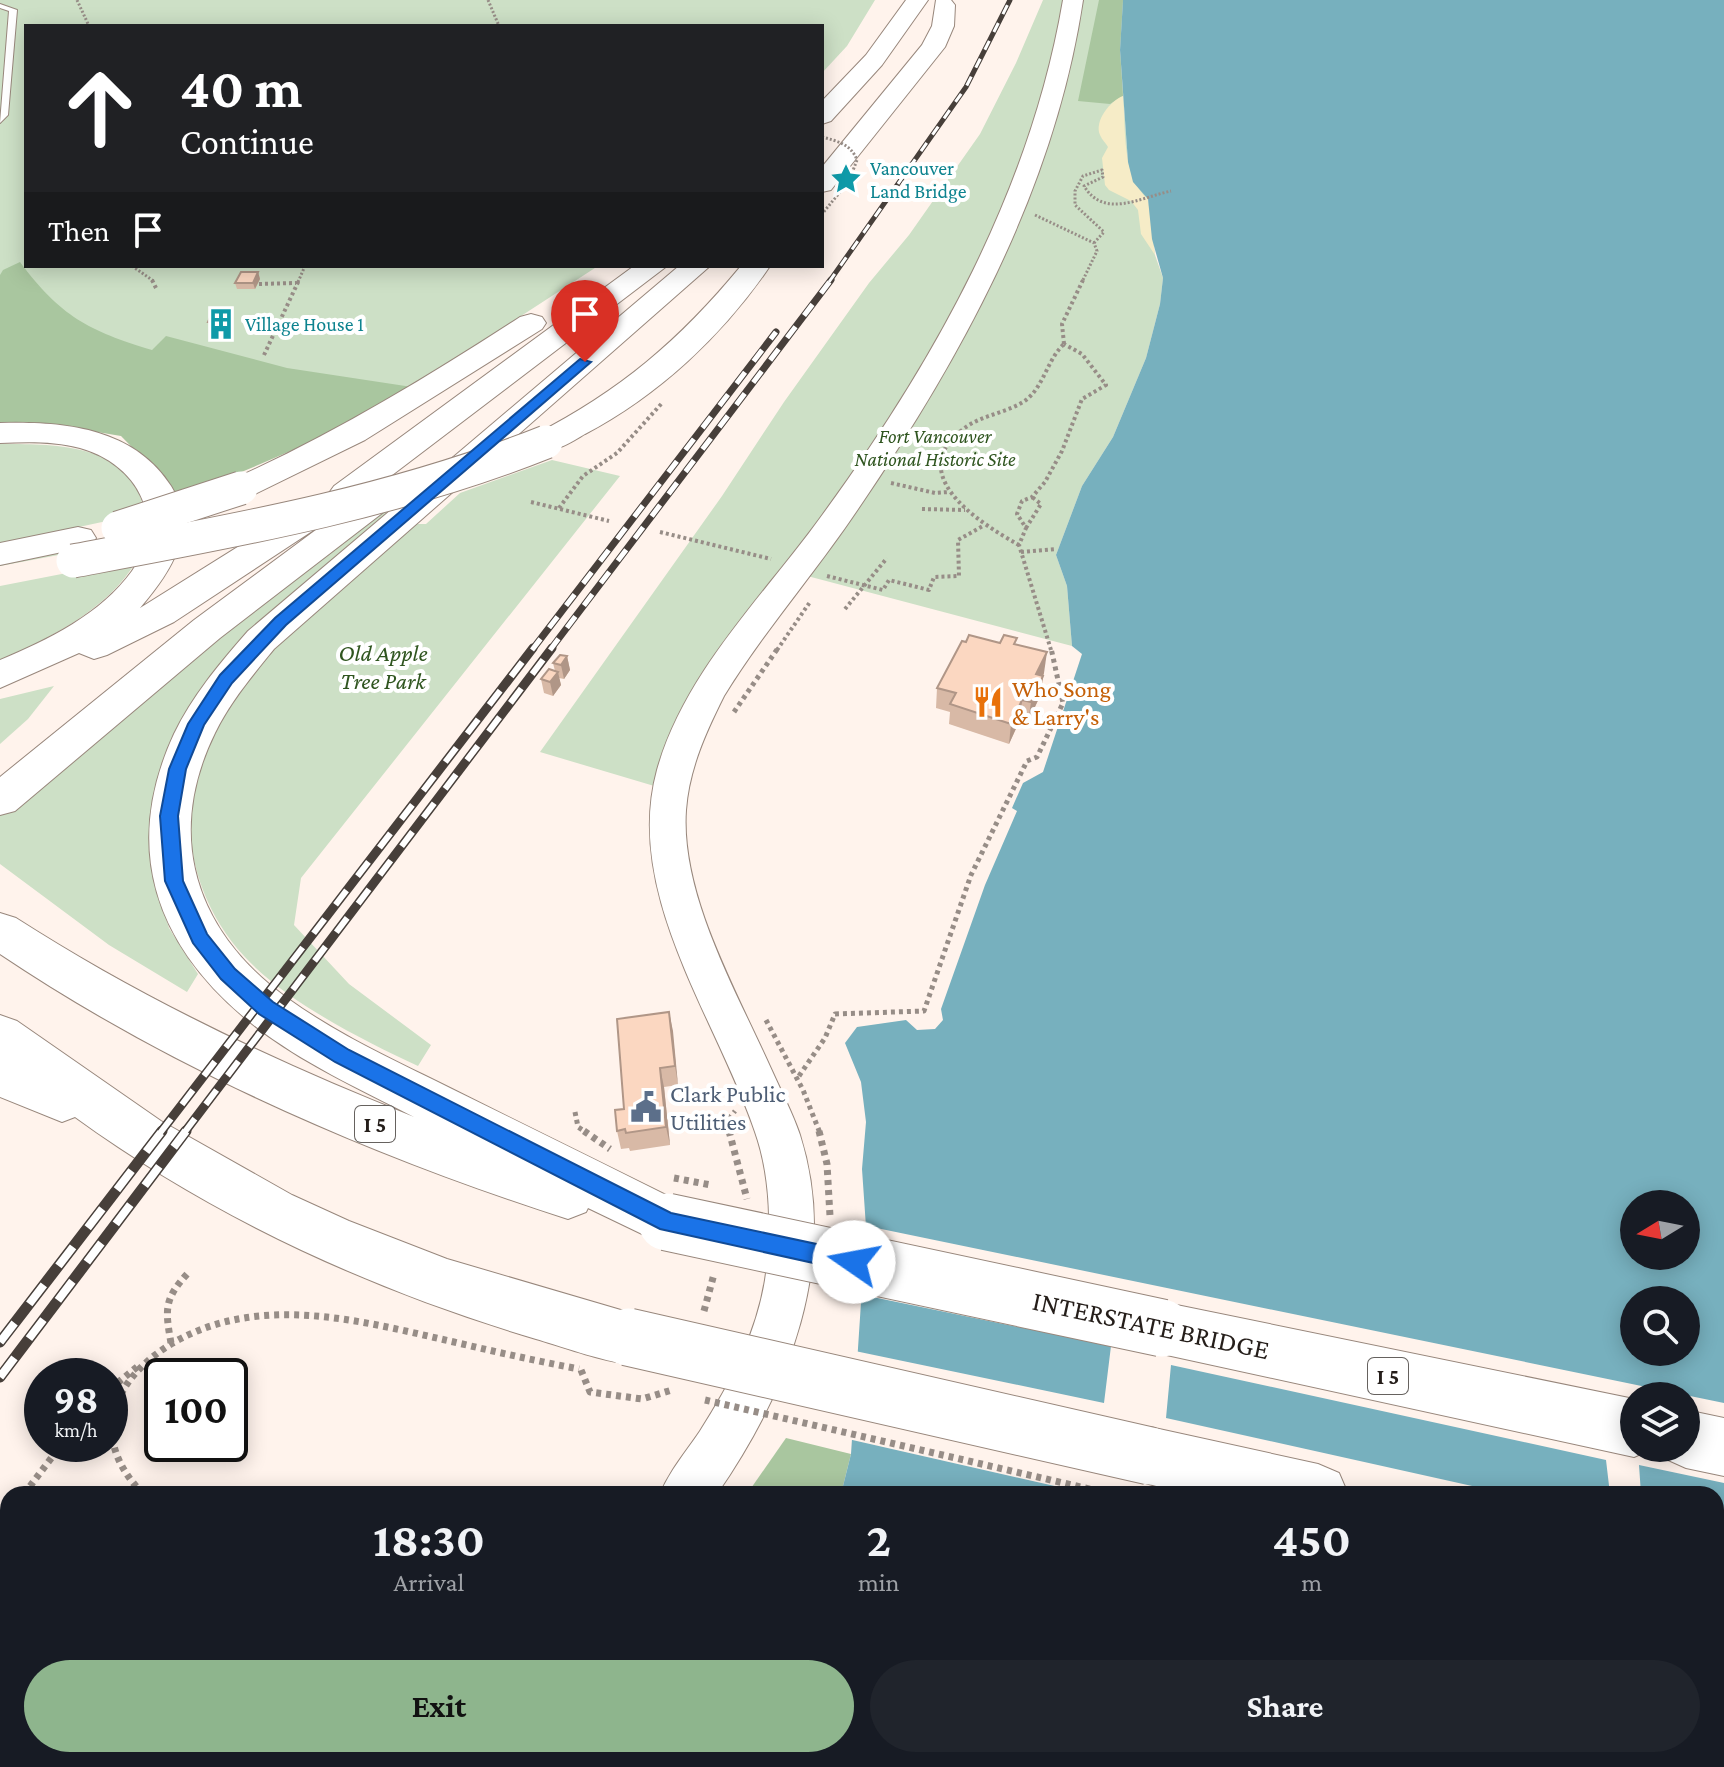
<!DOCTYPE html>
<html lang="en">
<head>
<meta charset="utf-8">
<style>
  body { margin:0; font-family:"Crimson Pro",serif; background:#20242c; color:#f1f3f6; height:100vh; display:flex; flex-direction:column; font-size:30px; white-space:nowrap }
  * { box-sizing:border-box; margin:0 }
  p { font-size:26px; color:#9ea1a6 }
  .icon { flex:none; width:44px; height:44px; fill:none; stroke:currentColor; stroke-width:2; stroke-linecap:round; stroke-linejoin:round }
  .map { position:relative; flex:1; overflow:hidden }
  .panel { position:absolute; left:0px; top:1486px; width:1724px; height:282px; display:flex; flex-direction:column; background:#171b24; border-radius:24px 24px 0 0; box-shadow:0 4px 20px #0003 }
  .panel>* { flex:none }
  .banner { position:absolute; left:24px; top:24px; width:800px; height:244px; border-radius:0px; box-shadow:0 4px 20px #0003; background:#202124; color:#fff; overflow:hidden }
  .needle { width:52px; rotate:260deg }
  .buttons { position:absolute; left:1620px; top:1190px; display:grid; gap:16px }
  .buttons a { display:grid; place-items:center; width:80px; height:80px; border-radius:50%; background:#171b24; box-shadow:0 4px 20px #0003; font-size:40px }
  .speed { position:absolute; left:24px; top:1358px; display:flex; gap:16px; font-size:40px; font-weight:700; text-align:center }
  .speed>* { display:grid; place-content:center; width:104px; height:104px; border-radius:50%; background:#171b24; box-shadow:0 4px 20px #0003; line-height:1 }
  .speed small { font-size:20px; font-weight:400 }
  .speed .limit { border:4px solid #111; border-radius:12px; background:#fff; color:#111 }
  .pin { position:absolute; display:grid; place-items:center; width:68px; height:68px; color:#fff; margin:-82px -34px; border-radius:50% 50% 50% 0; rotate:-45deg; box-shadow:0 0 8px #0007 }
  .pin .icon { rotate:45deg }
  .me { position:absolute; width:88px; margin:-44px; rotate:282deg; stroke-linejoin:round; filter:drop-shadow(0 0 6px #0008) }
  .turn { display:flex; align-items:center; gap:28px; height:168px; padding:0 24px; font-size:36px }
  .turn .icon { width:104px; height:104px; stroke-width:2.5 }
  .turn b { display:block; font-size:56px; line-height:68px }
  .then { display:flex; align-items:center; height:76px; padding:0 24px; background:#0003; gap:16px; font-size:30px }
  .eta { display:flex; justify-content:space-evenly; align-items:center; height:136px; text-align:center }
  .eta b { font-size:48px; font-weight:700; line-height:56px }
  .action { display:flex; gap:16px; margin-top:auto; padding:16px 24px }
  .action a { flex:1; height:92px; border-radius:48px; background:#8eb58d; color:#111; font-size:32px; font-weight:700; line-height:92px; text-align:center }
  .action a+a { background:#20242c; color:#f1f3f6 }
  .map>svg:first-child { display:block }
  .commercial { fill:#fbe8d8 }
  .green { fill:#cde0c6 }
  .forest { fill:#a9c69f }
  .sand { fill:#f6ecc7 }
  .water { fill:#77b0be; fill-rule:evenodd }
  .pier { fill:#fff3ec; fill-rule:evenodd }
  .lines { fill:none; stroke-linecap:round; stroke-linejoin:round }
  .lane-casing { stroke:#98877c; stroke-width:2 }
  .secondary-casing { stroke:#98877c; stroke-width:2 }
  .highway-casing { stroke:#98877c; stroke-width:2 }
  .path-far3 { stroke:#978d87; stroke-width:3; stroke-dasharray:2 2; stroke-linecap:butt }
  .path-far2 { stroke:#978d87; stroke-width:4; stroke-dasharray:3 3; stroke-linecap:butt }
  .path-far1 { stroke:#978d87; stroke-width:5; stroke-dasharray:4 4; stroke-linecap:butt }
  .path { stroke:#978d87; stroke-width:7; stroke-dasharray:5 5; stroke-linecap:butt }
  .lane { fill:#fff; fill-rule:evenodd }
  .secondary { fill:#fff; fill-rule:evenodd }
  .highway { fill:#fff; fill-rule:evenodd }
  .rail-far3-casing { stroke:#473f3a; stroke-width:5 }
  .rail-far2-casing { stroke:#473f3a; stroke-width:7 }
  .rail-far1-casing { stroke:#473f3a; stroke-width:9 }
  .rail-casing { stroke:#473f3a; stroke-width:11 }
  .rail-far3 { stroke:#fff; stroke-width:3; stroke-dasharray:10; stroke-linecap:butt }
  .rail-far2 { stroke:#fff; stroke-width:5; stroke-dasharray:14; stroke-linecap:butt }
  .rail-far1 { stroke:#fff; stroke-width:6; stroke-dasharray:18; stroke-linecap:butt }
  .rail { stroke:#fff; stroke-width:8; stroke-dasharray:24; stroke-linecap:butt }
  .highway-bridge-far1-casing { stroke:#98877c; stroke-width:35; stroke-linecap:butt }
  .highway-bridge-casing { stroke:#98877c; stroke-width:59; stroke-linecap:butt }
  .path-bridge-far1 { stroke:#978d87; stroke-width:3; stroke-dasharray:2 2; stroke-linecap:butt }
  .path-bridge { stroke:#978d87; stroke-width:7; stroke-dasharray:5 5; stroke-linecap:butt }
  .highway-bridge-far1 { stroke:#fff; stroke-width:33 }
  .highway-bridge { stroke:#fff; stroke-width:57 }
  .wall { fill:#d8b9a6 }
  .shaded-wall { fill:#b09687 }
  .building { fill:#fbd7c1; stroke:#b09687; stroke-width:2 }
  .route { fill:#1a73e8; stroke:#114b97; stroke-width:2 }
  .labels { text-anchor:middle; dominant-baseline:central; stroke-width:8; stroke-linejoin:round; paint-order:stroke }
  .far-culture-label { font-size:20px; fill:#0d838f; stroke:#fff; text-anchor:start }
  .far-park-label { font-size:20px; font-style:italic; fill:#2f551f; stroke:#fff }
  .shield { fill:#fff; stroke:#66625f; stroke-width:2 }
  .shield-label { font-size:22px; font-weight:bold; fill:#251e1a }
  .park-label { font-size:24px; font-style:italic; fill:#2f551f; stroke:#fff }
  .food-label { font-size:24px; fill:#c56008; stroke:#fff; text-anchor:start }
  .service-label { font-size:24px; fill:#4e5e75; stroke:#fff; text-anchor:start }
  .near-street-label { font-size:28px; fill:#251e1a; stroke:#fff }
</style>
</head>
<body>
<div class="map">
<svg width="1724" height="1767" viewBox="0 0 1724 1767">
  <rect width="100%" height="100%" fill="#fff3ec"/>
  <polygon class="commercial" points="391,1760 742,1760 742,1767 352,1767"/>
  <g class="green">
    <polygon points="0,0 875,0 847,46 822,73 822,26 26,26 26,266 598,266 412,387 170,445 0,411"/>
    <polygon points="1043,0 1123,0 1120,50 1128,162 1148,199 1155,255 1163,278 1160,304 1146,358 1113,437 1082,486 1056,555 1067,586 1072,646 796,573 725,668 671,791 540,752 722,496 784,402 869,283 909,235 980,134 1016,63"/>
    <path d="M0,444C51,444 132,443 143,507C147,526 147,543 137,560C108,610 49,638 0,661V586L113,564L117,544L0,566V563L118,538L116,519L0,544Z"/>
    <path d="M552,460L620,476L301,878L294,925L349,984L431,1045L418,1066C362,1040 285,1001 244,956C195,903 177,828 199,758C205,740 232,696 244,679C253,667 267,656 278,645C321,602 369,563 415,524H426L460,493Z"/>
    <polygon points="402,506 168,756 152,807 153,876 169,928 198,974 187,992 109,945 0,864 0,798 105,728 382,512"/>
    <polygon points="54,686 28,719 0,744 0,699"/>
  </g>
  <g class="forest">
    <polygon points="1099,0 1123,0 1120,50 1123,96 1110,104 1078,101"/>
    <path d="M20,262C60,316 89,331 152,350L166,336L287,368L412,387C337,434 258,466 175,499L169,485L121,436L49,424L0,425V275L3,270Z"/>
    <polygon points="786,1438 851,1454 841,1494 747,1494"/>
  </g>
  <path class="sand" d="M1123,96C1126,128 1121,176 1148,199L1155,255L1141,234L1138,210L1131,201L1109,190L1105,185L1102,158L1108,147C1106,143 1102,140 1100,135C1094,121 1110,101 1123,96Z"/>
  <path class="water" d="M1123,0H1724V1767H802V1760H1716V1494H841L851,1454L866,1227L862,1169L866,1122L861,1082L845,1043L857,1027L906,1020L917,1030L935,1029L943,1020L941,1009L985,885L1017,811L1012,808L1023,783L1043,772L1082,654L1072,646L1067,586L1056,555L1082,486L1113,437L1146,358L1160,304L1163,278L1152,239L1148,199L1133,182L1128,162L1120,50ZM1634,1204H1686V1256H1634ZM1634,1300H1686V1352H1634ZM1634,1396H1686V1448H1634Z"/>
  <path class="pier" d="M862,1225L1724,1403V1483L1639,1465L1641,1494H1610L1606,1460L1171,1365L1166,1418L1508,1494H1090L848,1439L855,1351L1104,1403L1111,1346L858,1294ZM1634,1396H1686V1448H1634Z"/>
  <g class="lines">
    <defs>
      <polygon id="lane" points="0,4 17,10 8,115 0,123 9,11 0,8"/>
      <g id="secondary">
        <path d="M1063,0H1083C1054,194 956,368 845,528C805,585 760,637 724,696C706,732 689,769 686,810C680,896 739,996 773,1073C782,1093 793,1114 800,1135C840,1261 789,1390 717,1494H660C670,1470 686,1452 700,1431C730,1384 756,1335 765,1280C772,1233 771,1177 755,1132C717,1019 623,894 657,770C685,671 765,595 823,514C935,361 1031,189 1063,0Z"/>
        <polygon points="8,1734 8,1760 53,1760 50,1767 0,1767 0,1736"/>
        <polygon points="161,1760 217,1760 216,1767 160,1767"/>
      </g>
      <g id="highway">
        <polygon points="906,0 928,0 882,65 831,121 822,124 822,101 866,55"/>
        <polygon points="936,0 951,0 955,5 954,26 945,47 831,190 822,192 822,167 922,45 932,26"/>
        <path d="M634,266H667L387,479L407,480L412,487L407,494L220,638L15,811L0,815V777L194,620L332,518L174,622L107,655L94,659L79,653L0,688V660C48,640 101,614 132,571C168,519 137,464 80,448C54,441 26,442 0,443V423C64,421 134,428 171,486C199,531 170,573 140,608L311,501L323,498L334,500L329,493L334,486ZM335,501H354L336,515L340,508Z"/>
        <path d="M679,266H710L274,649C253,675 230,702 215,733C164,837 196,932 287,998C338,1035 396,1061 452,1089C530,1127 608,1166 686,1205L693,1222L686,1239L667,1246L588,1208L586,1212L568,1219C372,1156 171,1069 0,954V913L16,918C142,999 275,1062 414,1117C359,1089 300,1062 251,1023C156,946 121,849 174,734C192,696 220,663 248,631Z"/>
        <path d="M741,266H770C723,335 659,395 585,434C568,444 554,454 534,449L529,442L534,435C620,391 680,340 741,266Z"/>
        <path d="M531,314L542,317L546,323L542,329L365,440L253,495L241,498L229,495L224,488L229,481C332,435 426,378 520,317Z"/>
        <polygon points="78,527 91,530 96,538 91,546 0,565 0,543"/>
        <path d="M0,1015L17,1021L161,1121L292,1195L349,1221L447,1259L648,1318L656,1337L648,1356C642,1358 636,1361 630,1363C616,1366 554,1344 536,1339C372,1290 214,1218 75,1117L62,1122L0,1097Z"/>
        <polygon points="1162,1302 1634,1399 1634,1448 1654,1448 1634,1457 1162,1354 1143,1347 1135,1328 1143,1309"/>
        <polygon points="1686,1410 1724,1418 1724,1476 1686,1468 1666,1459 1661,1448 1686,1448"/>
        <path d="M1150,1427L1318,1464L1339,1473L1348,1494C1276,1494 1197,1505 1129,1477L1121,1456L1129,1435Z"/>
        <polygon points="1716,1553 1724,1555 1724,1617 1716,1615"/>
      </g>
    </defs>
    <use href="#lane" class="lane-casing"/>
    <use href="#secondary" class="secondary-casing"/>
    <use href="#highway" class="highway-casing"/>
    <g class="path-far3">
      <polyline points="77,0 89,26"/>
      <polyline points="488,0 499,26"/>
      <polyline points="1035,215 1094,243 1097,251 1082,282"/>
      <path d="M1094,243L1104,232L1075,205V191L1083,176L1102,170L1103,177L1084,186C1104,219 1139,198 1171,191"/>
      <polyline points="132,266 155,282"/>
      <polyline points="298,282 305,266"/>
    </g>
    <g class="path-far2">
      <polyline points="152,280 156,288"/>
      <polyline points="259,284 296,283"/>
      <polyline points="245,324 278,324"/>
      <polyline points="1064,344 1062,324 1083,280"/>
      <polyline points="264,355 299,280"/>
      <polyline points="891,483 935,493 949,492"/>
      <polyline points="531,502 609,521"/>
      <polyline points="559,508 583,476 617,453 663,402"/>
      <polyline points="922,509 965,510"/>
      <polyline points="1026,528 1041,504 1032,497"/>
      <polyline points="660,532 771,559"/>
      <path d="M1019,545C976,521 899,471 969,425C987,414 1009,412 1026,400C1044,386 1047,360 1064,344"/>
      <polyline points="1021,552 1056,549"/>
      <polyline points="827,576 883,590 889,580 929,590 934,577 959,576 958,540 983,526"/>
      <polyline points="845,609 887,558"/>
      <polyline points="777,650 810,602"/>
      <polyline points="1051,650 1019,545 1026,528 1017,514 1022,501 1032,497 1045,482 1062,451 1082,399 1106,385 1082,354 1064,344"/>
    </g>
    <g class="path-far1">
      <polyline points="734,712 778,648"/>
      <polyline points="766,1020 803,1090 820,1133"/>
      <polyline points="799,1076 825,1038 835,1014 924,1011 971,875 1027,761 1037,757 1063,703 1051,648"/>
      <polyline points="575,1112 578,1127 587,1133"/>
      <polyline points="730,1133 726,1122 735,1111"/>
    </g>
    <g class="path">
      <polyline points="584,1131 610,1149"/>
      <polyline points="729,1131 747,1199"/>
      <polyline points="819,1131 827,1164 830,1216"/>
      <polyline points="674,1178 711,1185"/>
      <polyline points="704,1311 714,1274"/>
      <path d="M171,1343C165,1309 164,1299 188,1273"/>
      <polyline points="581,1370 590,1392 642,1399 672,1390"/>
      <polyline points="110,1389 137,1367"/>
      <polyline points="1645,1392 1663,1396"/>
      <polyline points="24,1494 62,1444"/>
      <path d="M143,1494C116,1466 102,1433 120,1396C131,1374 150,1357 171,1344C259,1292 361,1321 454,1342C496,1352 537,1361 579,1369"/>
      <polyline points="0,1528 8,1517"/>
      <polyline points="1716,1633 1724,1635"/>
      <polyline points="327,1767 353,1760"/>
    </g>
    <use href="#lane" class="lane"/>
    <use href="#secondary" class="secondary"/>
    <use href="#highway" class="highway"/>
    <defs>
      <polyline id="rail-far3" points="829,282 966,87 1010,0"/>
      <g id="rail-far2">
        <polyline points="532,650 776,332"/>
        <polyline points="550,650 831,280"/>
      </g>
      <g id="rail-far1">
        <polyline points="160,1133 533,648"/>
        <polyline points="184,1133 552,648"/>
      </g>
      <g id="rail">
        <polyline points="0,1342 162,1131"/>
        <polyline points="0,1377 186,1131"/>
      </g>
    </defs>
    <use href="#rail-far3" class="rail-far3-casing"/>
    <use href="#rail-far2" class="rail-far2-casing"/>
    <use href="#rail-far1" class="rail-far1-casing"/>
    <use href="#rail" class="rail-casing"/>
    <use href="#rail-far3" class="rail-far3"/>
    <use href="#rail-far2" class="rail-far2"/>
    <use href="#rail-far1" class="rail-far1"/>
    <use href="#rail" class="rail"/>
    <defs>
      <g id="highway-bridge-far1">
        <polyline points="118,528 241,488"/>
        <path d="M73,561C234,531 393,503 546,442"/>
      </g>
      <g id="highway-bridge">
        <polyline points="667,1222 1162,1328"/>
        <polyline points="628,1337 1150,1456"/>
      </g>
    </defs>
    <use href="#highway-bridge-far1" class="highway-bridge-far1-casing"/>
    <use href="#highway-bridge" class="highway-bridge-casing"/>
    <path class="path-bridge-far1" d="M822,137C837,141 851,144 857,160L849,181L822,214"/>
    <polyline class="path-bridge" points="705,1400 1111,1494"/>
    <use href="#highway-bridge-far1" class="highway-bridge-far1"/>
    <use href="#highway-bridge" class="highway-bridge"/>
  </g>
  <g class="wall">
    <polygon points="258,272 260,279 255,289 237,289 235,283"/>
    <polygon points="231,319 227,328 210,329 208,322"/>
    <polygon points="966,642 1016,645 1044,673 1040,696 1028,722 1020,720 1009,744 949,724 950,712 936,708 937,688"/>
    <polygon points="567,656 570,670 564,679 559,678 561,685 553,696 544,693 541,679 555,671 553,663"/>
    <polygon points="669,1012 678,1085 664,1087 670,1145 630,1151 629,1148 621,1149 617,1131 624,1109"/>
  </g>
  <g class="shaded-wall">
    <polygon points="258,272 260,279 255,289 253,283"/>
    <polygon points="229,312 231,319 227,328 225,322"/>
    <polygon points="1047,652 1044,673 1034,695 1036,674"/>
    <polygon points="567,656 570,670 564,679 561,665"/>
    <polygon points="558,672 561,685 553,696 550,682"/>
    <polygon points="1043,676 1040,696 1028,722 1031,702"/>
    <polygon points="1022,700 1020,720 1009,744 1011,724"/>
    <polygon points="669,1012 673,1031 678,1085 675,1066"/>
    <polygon points="660,1068 664,1087 670,1145 666,1127"/>
  </g>
  <g class="building">
    <polygon points="241,272 258,272 253,283 235,283"/>
    <polygon points="229,312 225,322 208,322 212,313"/>
    <polygon points="969,635 1000,643 1004,635 1017,638 1014,644 1047,652 1036,674 1043,676 1031,702 1022,700 1011,724 950,704 956,693 937,688 962,641 966,642"/>
    <polygon points="560,655 567,656 561,665 553,663"/>
    <polygon points="549,669 558,672 550,682 541,679"/>
    <polygon points="669,1012 675,1066 660,1068 666,1127 626,1133 625,1129 617,1131 615,1110 624,1109 617,1019"/>
  </g>
  <polygon class="route" points="580,359 591,362 286,625 232,683 204,725 186,769 178,816 183,881 207,934 235,969 273,1002 349,1050 671,1213 854,1252 862,1255 865,1262 862,1269 854,1272 660,1229 335,1062 259,1014 221,979 193,943 165,881 160,816 169,769 188,724 220,675 275,618"/>
  <defs>
    <symbol id="sight-bare" viewBox="-9 -9 18 18"><path d="M0-6L1.8-2.2L6-1.7L2.9 1.2L3.7 5.4L0 3.3L-3.7 5.4L-2.9 1.2L-6-1.7L-1.8-2.2Z" fill="#0f9aa8" stroke="#fff" stroke-width="2.5" paint-order="stroke"/></symbol>
    <symbol id="building-bare" viewBox="-9 -9 18 18"><path d="M-4-6H4V6H1V3H-1V6H-4ZM-2.5-4.3h1.7v1.8h-1.7ZM.8-4.3h1.7v1.8H.8ZM-2.5-1h1.7V.8h-1.7ZM.8-1h1.7V.8H.8Z" fill="#0f9aa8" stroke="#fff" stroke-width="2.5" paint-order="stroke"/></symbol>
    <symbol id="restaurant-bare" viewBox="-9 -9 18 18"><path d="M-5-6h1v4h1v-4h1v4h1v-4h1v5L-1.5 .5V6h-2V.5L-5-1ZM5-6V6H3V1.5H1.5Q1.5-4 5-6Z" fill="#e8710a" stroke="#fff" stroke-width="2.5" paint-order="stroke"/></symbol>
    <symbol id="civic-bare" viewBox="-9 -9 18 18"><path d="M-.6-6.5H3V-4.5H.6V-3L4-1V1h2V6H-6V1h2V-1L-.6-3ZM-1.2 2.5V6h2.4V2.5Z" fill="#5c6f8a" stroke="#fff" stroke-width="2.5" paint-order="stroke"/></symbol>
  </defs>
  <g fill-rule="evenodd">
    <use href="#sight-bare" x="824" y="157" width="44" height="44"/>
    <use href="#building-bare" x="199" y="302" width="44" height="44"/>
    <use href="#restaurant-bare" x="966" y="680" width="44" height="44"/>
    <use href="#civic-bare" x="624" y="1085" width="44" height="44"/>
  </g>
  <g class="labels">
    <g class="far-culture-label">
      <text x="870" y="168">Vancouver<tspan x="870" dy="23">Land Bridge</tspan></text>
      <text x="245" y="324">Village House 1</text>
    </g>
    <g class="far-park-label">
      <text x="935" y="436">Fort Vancouver<tspan x="935" dy="23">National Historic Site</tspan></text>
    </g>
    <g class="shield">
      <rect x="355" y="1106" width="40" height="36" rx="6"/>
      <rect x="1368" y="1358" width="40" height="36" rx="6"/>
    </g>
    <g class="shield-label">
      <text x="375" y="1124">I 5</text>
      <text x="1388" y="1376">I 5</text>
    </g>
    <g class="park-label">
      <text x="383" y="652">Old Apple<tspan x="383" dy="28">Tree Park</tspan></text>
    </g>
    <g class="food-label">
      <text x="1012" y="688">Who Song<tspan x="1012" dy="28">&amp; Larry's</tspan></text>
    </g>
    <g class="service-label">
      <text x="670" y="1093">Clark Public<tspan x="670" dy="28">Utilities</tspan></text>
    </g>
    <g class="near-street-label">
      <text transform="translate(1151 1325) rotate(12)">INTERSTATE BRIDGE</text>
    </g>
  </g>
</svg>
<div class="buttons">
<a><svg class="needle" viewBox="-14 -14 28 28"><path d="M0-13l5 13h-10z" fill="#e53935"/><path d="M0 13l5-13h-10z" fill="#9ea1a6"/></svg></a>
<a><svg class="icon" aria-label="search" viewBox="0 0 24 24"><circle cx="10" cy="10" r="6"/><path d="M15 15l6 6"/></svg></a>
<a><svg class="icon" aria-label="layers" viewBox="0 0 24 24"><path d="M12 4l9 5-9 5-9-5zM3 14l9 5 9-5"/></svg></a>
</div>
<div class="speed"><div>98<small>km/h</small></div><div class="limit">100</div></div>
<div class="pin" style="left:585px;top:362px;background:#d93025"><svg class="icon" aria-label="arrive" viewBox="0 0 24 24"><path d="M6 21V4h12l-3 4 3 4H6"/></svg></div>
<svg class="me" style="left:854px;top:1262px" viewBox="-20 -20 40 40"><circle r="19" fill="#fff"/><path d="M0-13L10 11 0 6-10 11z" fill="#1a73e8"/></svg>
<div class="banner">
<div class="turn"><svg class="icon" aria-label="ahead" viewBox="0 0 24 24"><path d="M12 20V5M6 11l6-6 6 6"/></svg><div><b>40 m</b>Continue</div></div>
<div class="then">Then<svg class="icon" aria-label="arrive" viewBox="0 0 24 24"><path d="M6 21V4h12l-3 4 3 4H6"/></svg></div>
</div>
<section class="panel">
<div class="eta">
<div><b>18:30</b><p>Arrival</p></div>
<div><b>2</b><p>min</p></div>
<div><b>450</b><p>m</p></div>
</div>
<div class="action"><a>Exit</a><a>Share</a></div>
</section>
</div>
</body>
</html>
